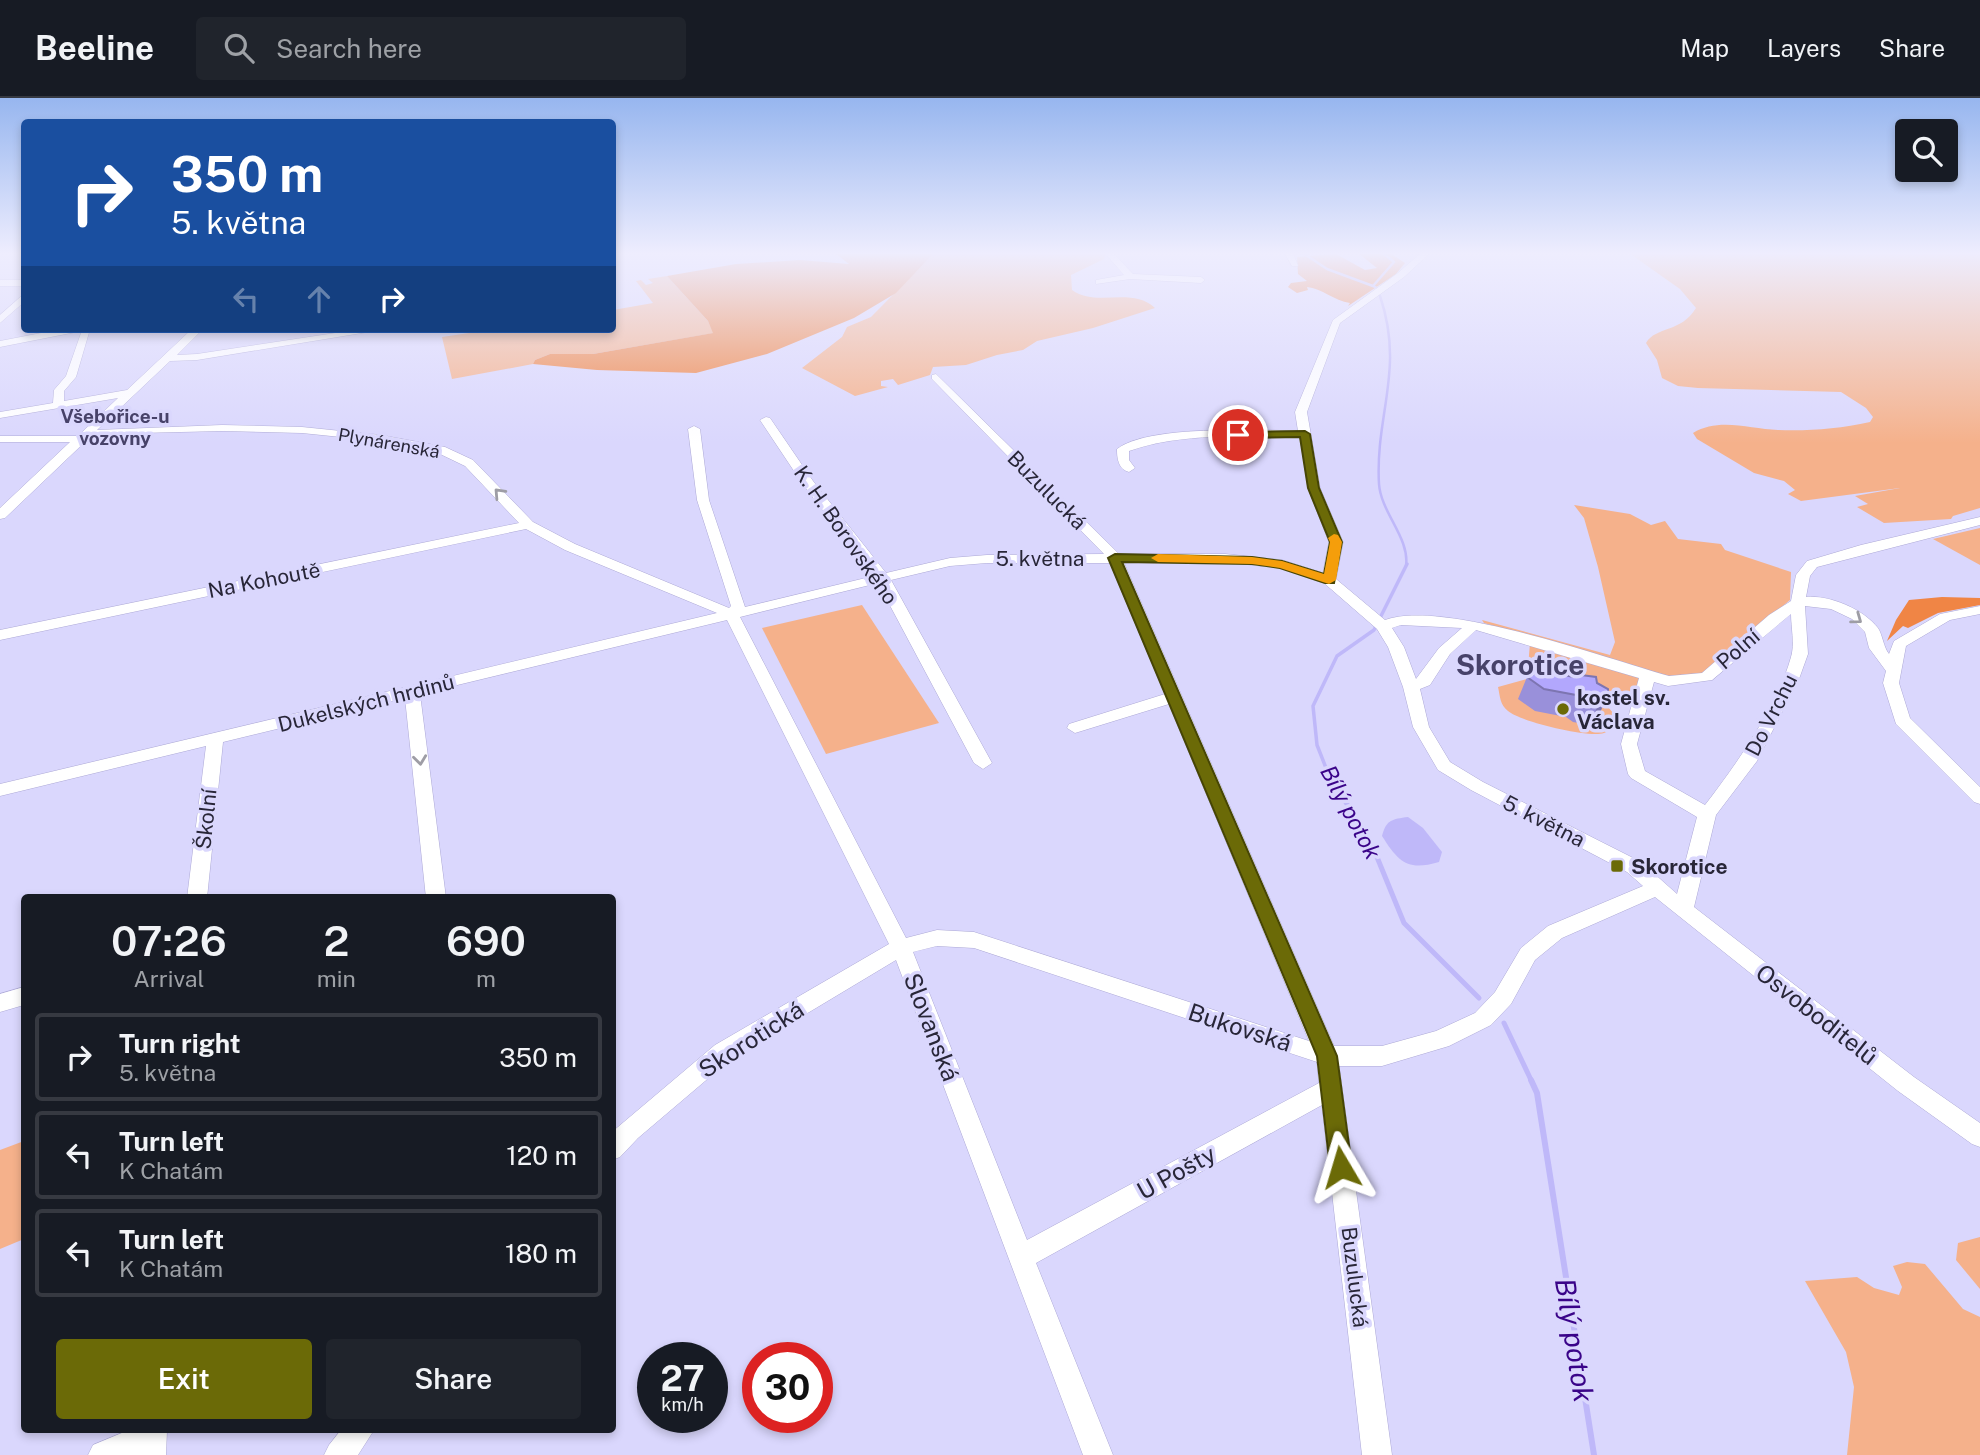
<!DOCTYPE html>
<html lang="en">
<head>
<meta charset="utf-8">
<style>
  body { margin:0; font-family:"Public Sans",sans-serif; background:#20242c; color:#f1f3f6; height:100vh; display:flex; flex-direction:column; font-size:26px; white-space:nowrap }
  * { box-sizing:border-box; margin:0 }
  p { font-size:23px; color:#9ea1a6 }
  .icon { flex:none; width:38px; height:38px; fill:none; stroke:currentColor; stroke-width:2; stroke-linecap:round; stroke-linejoin:round }
  .map { position:relative; flex:1; overflow:hidden }
  .drawer { position:absolute; left:21px; top:796px; width:595px; height:539px; display:flex; flex-direction:column; background:#171b24; border-radius:7px; box-shadow:0 4px 10px #0003 }
  .drawer>* { flex:none }
  .hud { position:absolute; left:21px; top:21px; width:595px; height:214px; border-radius:7px; box-shadow:0 4px 10px #0003; background:#1a4fa0; color:#fff; overflow:hidden }
  .fabs { position:absolute; left:1895px; top:21px; display:grid; gap:14px }
  .fabs a { display:grid; place-items:center; width:63px; height:63px; border-radius:7px; background:#171b24; box-shadow:0 4px 10px #0003; font-size:35px }
  .speed { position:absolute; left:637px; top:1244px; display:flex; gap:14px; font-size:35px; font-weight:700; text-align:center }
  .speed>* { display:grid; place-content:center; width:91px; height:91px; border-radius:50%; background:#171b24; box-shadow:0 4px 10px #0003; line-height:1 }
  .speed small { font-size:18px; font-weight:400 }
  .speed .limit { border:10px solid #d22; background:#fff; color:#111 }
  .pin { position:absolute; display:grid; place-items:center; width:60px; height:60px; color:#fff; margin:-30px; border:4px solid #fff; border-radius:50%; box-shadow:0 2px 7px #0007 }
  .me { position:absolute; width:77px; margin:-38px; rotate:353deg; stroke-linejoin:round; filter:drop-shadow(0 0 5px #0008) }
  .turn { display:flex; align-items:center; gap:24px; height:147px; padding:0 35px; font-size:32px }
  .turn .icon { width:91px; height:91px; stroke-width:2.5 }
  .turn b { display:block; font-size:49px; line-height:60px }
  .lanes { display:flex; align-items:center; height:66px; padding:0 35px; background:#0003; justify-content:center; gap:35px; direction:ltr }
  .lanes .off { opacity:.35 }
  .eta { display:flex; justify-content:space-evenly; align-items:center; height:119px; text-align:center }
  .eta b { font-size:42px; font-weight:600; line-height:49px }
  .primary-button { display:flex; gap:14px; margin-top:auto; padding:14px 35px }
  .primary-button a { flex:1; height:80px; border-radius:7px; background:#6b6a07; color:#fff; font-size:28px; font-weight:600; line-height:80px; text-align:center }
  .primary-button a+a { background:#20242c; color:#f1f3f6 }
  ul { padding:0; list-style:none }
  li { display:flex; align-items:center; gap:21px; height:88px; margin:0 14px 10px; padding:0 21px; border:4px solid #363941; border-radius:7px }
  li div { flex:1 }
  li b { display:block; font-size:26px }
  li em { font-style:normal }
  header { display:flex; align-items:center; gap:42px; box-sizing:border-box; height:98px; padding:0 35px; background:#171b24; border-bottom:2px solid #363941 }
  header strong { font-size:33px }
  nav { display:flex; gap:38px; margin-inline-start:auto; font-size:24px }
  .search { width:490px; height:63px; background:#20242c; display:flex; align-items:center; gap:18px; box-sizing:border-box; padding:0 24px; border-radius:7px; color:#9ea1a6; font-size:26px }
  .map>svg:first-child { display:block }
  .green { fill:#f5b18b }
  .forest { fill:#f08545 }
  .water { fill:#bfb8f9 }
  .lines { fill:none; stroke-linecap:round; stroke-linejoin:round }
  .stream-far3 { stroke:#bfb8f9; stroke-width:2.5 }
  .stream-far2 { stroke:#bfb8f9; stroke-width:3.5 }
  .stream-far1 { stroke:#bfb8f9; stroke-width:5 }
  .stream { stroke:#bfb8f9; stroke-width:6 }
  .minor-casing { stroke:#ada9d6; stroke-width:1 }
  .minor { fill:#fff; fill-rule:evenodd }
  .wall { fill:#9990da }
  .shaded-wall { fill:#7d75b1 }
  .building { fill:#b2a7fd; stroke:#7d75b1; stroke-width:2 }
  .oneway { stroke:#9e9da5 }
  .route { fill:#6b6a07; stroke:#464505; stroke-width:2 }
  .slow { fill:#f59e0b }
  .poi-dot { fill:#6b6a07; stroke:#dad7fd; stroke-width:2.5 }
  .labels { text-anchor:middle; dominant-baseline:central; stroke-width:7; stroke-linejoin:round; paint-order:stroke }
  .far-street-label { font-size:18px; fill:#282638; stroke:#dad7fd }
  .far-neighbourhood-label { font-size:19px; font-weight:bold; fill:#474269; stroke:#dad7fd }
  .street-label { font-size:21px; fill:#282638; stroke:#dad7fd }
  .poi-label { font-size:21px; font-weight:bold; fill:#282638; stroke:#dad7fd; text-anchor:start }
  .water-label { font-size:23px; font-style:italic; fill:#3a0489; stroke:#dad7fd }
  .near-street-label { font-size:24px; fill:#282638; stroke:#dad7fd }
  .district-label { font-size:28px; font-weight:bold; fill:#474269; stroke:#dad7fd }
  .near-water-label { font-size:28px; font-style:italic; fill:#3a0489; stroke:#dad7fd }
</style>
</head>
<body>
<header>
<strong>Beeline</strong>
<div class="search"><svg class="icon" aria-label="search" viewBox="0 0 24 24"><circle cx="10" cy="10" r="6"/><path d="M15 15l6 6"/></svg>Search here</div>
<nav><a>Map</a><a>Layers</a><a>Share</a></nav>
</header>
<div class="map">
<svg width="1980" height="1357" viewBox="0 0 1980 1357">
  <rect width="100%" height="100%" fill="#dad7fd"/>
  <g class="green">
    <path d="M934,155H1105L1104,161L1071,177L1072,192C1097,210 1131,188 1155,210L1093,230L1037,243L1023,252L997,257L966,267L933,269L930,277L898,287L893,281L881,283V288L888,289L855,298L802,270L842,239L847,229L871,219Z"/>
    <path d="M1629,155H1980V410L1953,418L1951,421L1884,425L1857,409L1868,406L1855,398L1900,390L1801,403L1788,396L1795,392L1784,383L1754,375L1697,341L1693,335C1719,319 1750,331 1778,332C1809,333 1839,331 1870,324L1873,319L1866,310L1841,294L1698,290L1678,288L1662,280L1657,262L1646,245C1656,228 1681,235 1696,210L1680,191Z"/>
    <polygon points="667,178 708,223 714,235 593,256 550,256 535,262 533,266 452,281 442,239 496,231 612,231 613,212 653,205 636,183 641,182 646,187 653,185 648,181"/>
    <polygon points="1574,407 1630,416 1651,427 1665,423 1678,441 1721,446 1725,452 1791,474 1790,502 1700,577 1664,579 1484,525 1482,522 1610,557 1615,544 1598,469 1584,420"/>
    <polygon points="1980,430 1980,467 1933,441"/>
    <polygon points="862,507 939,625 826,656 762,530"/>
    <path d="M1530,545L1643,578L1635,604L1601,601L1614,616V627L1628,634L1613,628C1610,631 1609,633 1604,635C1588,640 1521,624 1508,613C1500,607 1500,598 1498,589L1527,581Z"/>
    <polygon points="24,1043 24,1141 0,1151 0,1052"/>
    <polygon points="1980,1139 1980,1191 1956,1162 1958,1145"/>
    <polygon points="1907,1164 1925,1166 1963,1211 1980,1219 1980,1357 1847,1357 1854,1289 1846,1254 1805,1183 1857,1179 1874,1190 1899,1197 1902,1189 1893,1168"/>
  </g>
  <g class="forest">
    <polygon points="835,155 934,155 896,195 854,220 767,256 696,275 597,272 533,266 535,262 550,256 593,256 713,235 708,223 667,178 736,166 800,162 849,166"/>
    <path d="M1358,155H1390L1405,165L1396,176L1348,208L1350,205C1334,203 1322,190 1307,189L1308,192L1297,195L1288,189L1291,185L1307,183L1298,176L1297,159L1336,156L1365,172L1377,170Z"/>
    <polygon points="1942,499 1980,500 1980,507 1938,515 1908,530 1903,528 1887,543 1896,522 1909,502"/>
  </g>
  <path class="water" d="M1408,719L1423,730L1442,754L1439,764C1408,773 1399,765 1382,738C1386,722 1392,721 1408,719Z"/>
  <g class="lines">
    <g class="stream-far3">
      <polyline points="1303,155 1327,171 1373,188"/>
      <polyline points="1377,190 1373,188 1394,164 1383,155"/>
      <path d="M1380,198C1405,272 1375,316 1379,386C1381,415 1410,440 1406,468"/>
    </g>
    <polyline class="stream-far2" points="1340,693 1328,675 1317,647 1313,608 1337,558 1374,532 1407,466"/>
    <g class="stream-far1">
      <polyline points="1338,692 1370,742 1404,825 1479,900"/>
      <polyline points="1504,925 1532,984"/>
    </g>
    <polyline class="stream" points="1531,982 1537,995 1594,1357"/>
    <defs>
      <g id="minor">
        <polygon points="1105,155 1113,155 1133,176 1201,179 1205,182 1201,185 1130,181 1096,186 1096,182 1124,177"/>
        <polygon points="1285,155 1293,155 1298,168 1292,168"/>
        <path d="M1421,155H1430L1404,179L1340,225L1307,314L1320,390L1343,444L1336,481L1385,522C1443,501 1605,560 1669,578L1702,575L1769,517L1791,503L1796,477L1807,463L1861,447L1980,419V427L1817,469L1810,478L1806,499C1830,497 1863,511 1878,530C1883,538 1883,548 1889,556L1894,543L1940,516L1980,508V516L1950,522L1906,548L1899,585L1910,620L1980,689V706L1974,704L1896,626L1883,585L1886,573L1869,550L1865,534L1852,521L1831,511L1805,508L1808,556L1799,581L1757,663L1716,717L1694,809L1914,979L1980,1025V1049L1972,1046L1898,993L1655,799L1562,840L1535,862L1511,906L1491,927L1449,948L1382,968H1339L1392,1357H1362L1322,1007L1036,1165L1113,1357H1083L896,862L731,961L638,1040L620,1059L612,1062V1034L715,947L889,846L727,522L420,596L446,800H426L405,600L223,644L207,800H187L206,648L0,698V686L717,515L565,452L526,431L0,542V532L519,425L465,368L438,355L380,343L302,335L222,333L139,335L89,340L5,420L0,421V410L70,344H0V338H78L118,300L0,320V314L53,305L54,292L66,278L81,235V233L0,249V243L62,231H90L76,279L64,293V303L127,292L192,231H203L177,257L197,256L362,231H386L197,262L170,263L97,332L222,327L302,329L380,337L445,349L473,362L533,424L575,446L729,510L731,508L697,402L688,331L694,328L700,331L709,402L745,509L874,478L804,388L760,322L766,319L770,320L813,383L886,475L950,460L987,457L1104,456L932,281V277L936,276L1119,456H1225L1282,462L1323,475L1329,444L1308,390L1300,339C1244,339 1182,334 1129,353V362L1135,370L1129,374C1118,371 1117,360 1117,351C1147,327 1258,332 1298,333L1295,314L1333,222L1398,175ZM1225,464L1280,470L1324,485L1377,531L1388,549L1403,589L1413,629L1438,672L1471,692L1627,774L1643,788L1548,828L1521,850L1495,894L1475,915L1436,933L1382,948H1334L1124,465ZM987,465H1110L1165,596L1069,626L1067,630L1075,635L1169,606L1309,943L974,834L937,832L906,840L740,519L878,485L974,665L983,671L992,665L891,482L950,468ZM1791,516C1791,529 1795,546 1791,559C1778,607 1736,667 1705,707L1645,673L1637,646L1654,584L1668,588L1712,582ZM1401,527L1462,530L1439,550L1416,581L1404,549L1392,530ZM1476,532L1639,580L1621,646L1628,676L1631,680L1697,719L1677,796L1641,764L1483,684L1450,664L1429,629L1420,591L1430,587L1450,556ZM937,848L974,850L1317,964L1319,985L1027,1142L913,854Z"/>
        <rect x="0" y="182" width="24" height="6"/>
        <polygon points="24,196 24,204 0,225 0,217"/>
        <polygon points="24,889 24,907 0,914 0,896"/>
        <polygon points="129,1332 167,1332 166,1357 88,1357 93,1347"/>
        <polygon points="341,1332 374,1332 358,1357 324,1357 329,1347"/>
      </g>
    </defs>
    <use href="#minor" class="minor-casing"/>
    <use href="#minor" class="minor"/>
  </g>
  <polygon class="wall" points="1527,579 1597,585 1608,591 1598,619 1592,621 1589,627 1573,624 1566,619 1535,613 1518,601"/>
  <polygon class="shaded-wall" points="1608,597 1598,619 1592,621 1599,605 1599,600"/>
  <polygon class="building" points="1541,573 1574,579 1581,577 1596,579 1597,585 1608,591 1608,597 1599,600 1599,605 1583,602 1576,597 1544,591 1527,579"/>
  <defs><path id="oneway-chevron" d="M-2-3.5L2.5 0L-2 3.5" fill="none" stroke-width="1.6" stroke-linecap="round" stroke-linejoin="round" transform="scale(1.75)"/></defs>
  <g class="oneway">
    <use href="#oneway-chevron" transform="translate(499 395) rotate(-133)"/>
    <use href="#oneway-chevron" transform="translate(1857 521) rotate(36)"/>
    <use href="#oneway-chevron" transform="translate(420 662) rotate(83)"/>
  </g>
  <linearGradient id="sky" x2="0" y2="1"><stop stop-color="#97b6ef"/><stop offset="0.45" stop-color="#eeedfe"/><stop offset="1" stop-color="#eeedfe" stop-opacity="0"/></linearGradient>
  <rect width="1980" height="345" fill="url(#sky)"/>
  <polygon class="route" points="1305,333 1310,336 1319,390 1342,444 1334,485 1325,485 1280,470 1252,466 1122,464 1337,958 1352,1069 1349,1076 1341,1079 1333,1076 1330,1069 1317,958 1108,460 1115,456 1252,459 1282,463 1324,476 1330,444 1308,390 1300,339 1238,340 1232,337 1238,334"/>
  <polygon class="slow" points="1334,436 1338,437 1342,444 1336,482 1329,486 1280,470 1252,466 1158,464 1151,460 1158,456 1252,459 1282,463 1324,476 1330,444 1328,440"/>
  <g class="poi-dot">
    <circle cx="1563" cy="611" r="7"/>
    <rect x="1610" y="761" width="14" height="14" rx="3.5"/>
  </g>
  <g class="labels">
    <g class="far-street-label">
      <text transform="translate(389 345) rotate(10)">Plynárenská</text>
    </g>
    <g class="far-neighbourhood-label">
      <text x="115" y="318">Všebořice-u<tspan x="115" dy="22">vozovny</tspan></text>
    </g>
    <g class="street-label">
      <text transform="translate(1047 392) rotate(45)">Buzulucká</text>
      <text transform="translate(846 437) rotate(55)">K. H. Borovského</text>
      <text x="1040" y="460">5. května</text>
      <text transform="translate(264 482) rotate(-11)">Na Kohoutě</text>
      <text transform="translate(1738 551) rotate(-41)">Polní</text>
      <text transform="translate(366 605) rotate(-14)">Dukelských hrdinů</text>
      <text transform="translate(1771 617) rotate(-63)">Do Vrchu</text>
      <text transform="translate(206 721) rotate(-84)">Školní</text>
      <text transform="translate(1544 723) rotate(27)">5. května</text>
      <text transform="translate(1355 1179) rotate(83)">Buzulucká</text>
    </g>
    <g class="poi-label">
      <text x="1577" y="599">kostel sv.<tspan x="1577" dy="24">Václava</tspan></text>
      <text x="1631" y="768">Skorotice</text>
    </g>
    <g class="water-label">
      <text transform="translate(1351 714) rotate(62)">Bílý potok</text>
    </g>
    <g class="near-street-label">
      <text transform="translate(1817 916) rotate(38)">Osvoboditelů</text>
      <text transform="translate(932 929) rotate(69)">Slovanská</text>
      <text transform="translate(1240 929) rotate(18)">Bukovská</text>
      <text transform="translate(751 941) rotate(-33)">Skorotická</text>
      <text transform="translate(1176 1074) rotate(-29)">U Pošty</text>
    </g>
    <g class="district-label">
      <text x="1520" y="566">Skorotice</text>
    </g>
    <g class="near-water-label">
      <text transform="translate(1575 1242) rotate(81)">Bílý potok</text>
    </g>
  </g>
</svg>
<div class="fabs">
<a><svg class="icon" aria-label="search" viewBox="0 0 24 24"><circle cx="10" cy="10" r="6"/><path d="M15 15l6 6"/></svg></a>
</div>
<div class="speed"><div>27<small>km/h</small></div><div class="limit">30</div></div>
<div class="pin" style="left:1238px;top:337px;background:#d93025"><svg class="icon" aria-label="arrive" viewBox="0 0 24 24"><path d="M6 21V4h12l-3 4 3 4H6"/></svg></div>
<svg class="me" style="left:1341px;top:1069px" viewBox="-20 -20 40 40"><path d="M0-17L14 15 0 8-14 15z" fill="#6b6a07" stroke="#fff" stroke-width="4"/></svg>
<div class="hud">
<div class="turn"><svg class="icon" aria-label="right" viewBox="0 0 24 24"><path d="M7 20v-9h11M14 6l5 5-5 5"/></svg><div><b>350 m</b>5. května</div></div>
<div class="lanes"><svg class="icon off" aria-label="left" viewBox="0 0 24 24"><path d="M17 20v-9H6M10 6l-5 5 5 5"/></svg><svg class="icon off" aria-label="ahead" viewBox="0 0 24 24"><path d="M12 20V5M6 11l6-6 6 6"/></svg><svg class="icon" aria-label="right" viewBox="0 0 24 24"><path d="M7 20v-9h11M14 6l5 5-5 5"/></svg></div>
</div>
<section class="drawer">
<div class="eta">
<div><b>07:26</b><p>Arrival</p></div>
<div><b>2</b><p>min</p></div>
<div><b>690</b><p>m</p></div>
</div>
<ul>
<li><svg class="icon" aria-label="right" viewBox="0 0 24 24"><path d="M7 20v-9h11M14 6l5 5-5 5"/></svg><div><b>Turn right</b><p>5. května</p></div><em>350 m</em></li>
<li><svg class="icon" aria-label="left" viewBox="0 0 24 24"><path d="M17 20v-9H6M10 6l-5 5 5 5"/></svg><div><b>Turn left</b><p>K Chatám</p></div><em>120 m</em></li>
<li><svg class="icon" aria-label="left" viewBox="0 0 24 24"><path d="M17 20v-9H6M10 6l-5 5 5 5"/></svg><div><b>Turn left</b><p>K Chatám</p></div><em>180 m</em></li>
</ul>
<div class="primary-button"><a>Exit</a><a>Share</a></div>
</section>
</div>
</body>
</html>
